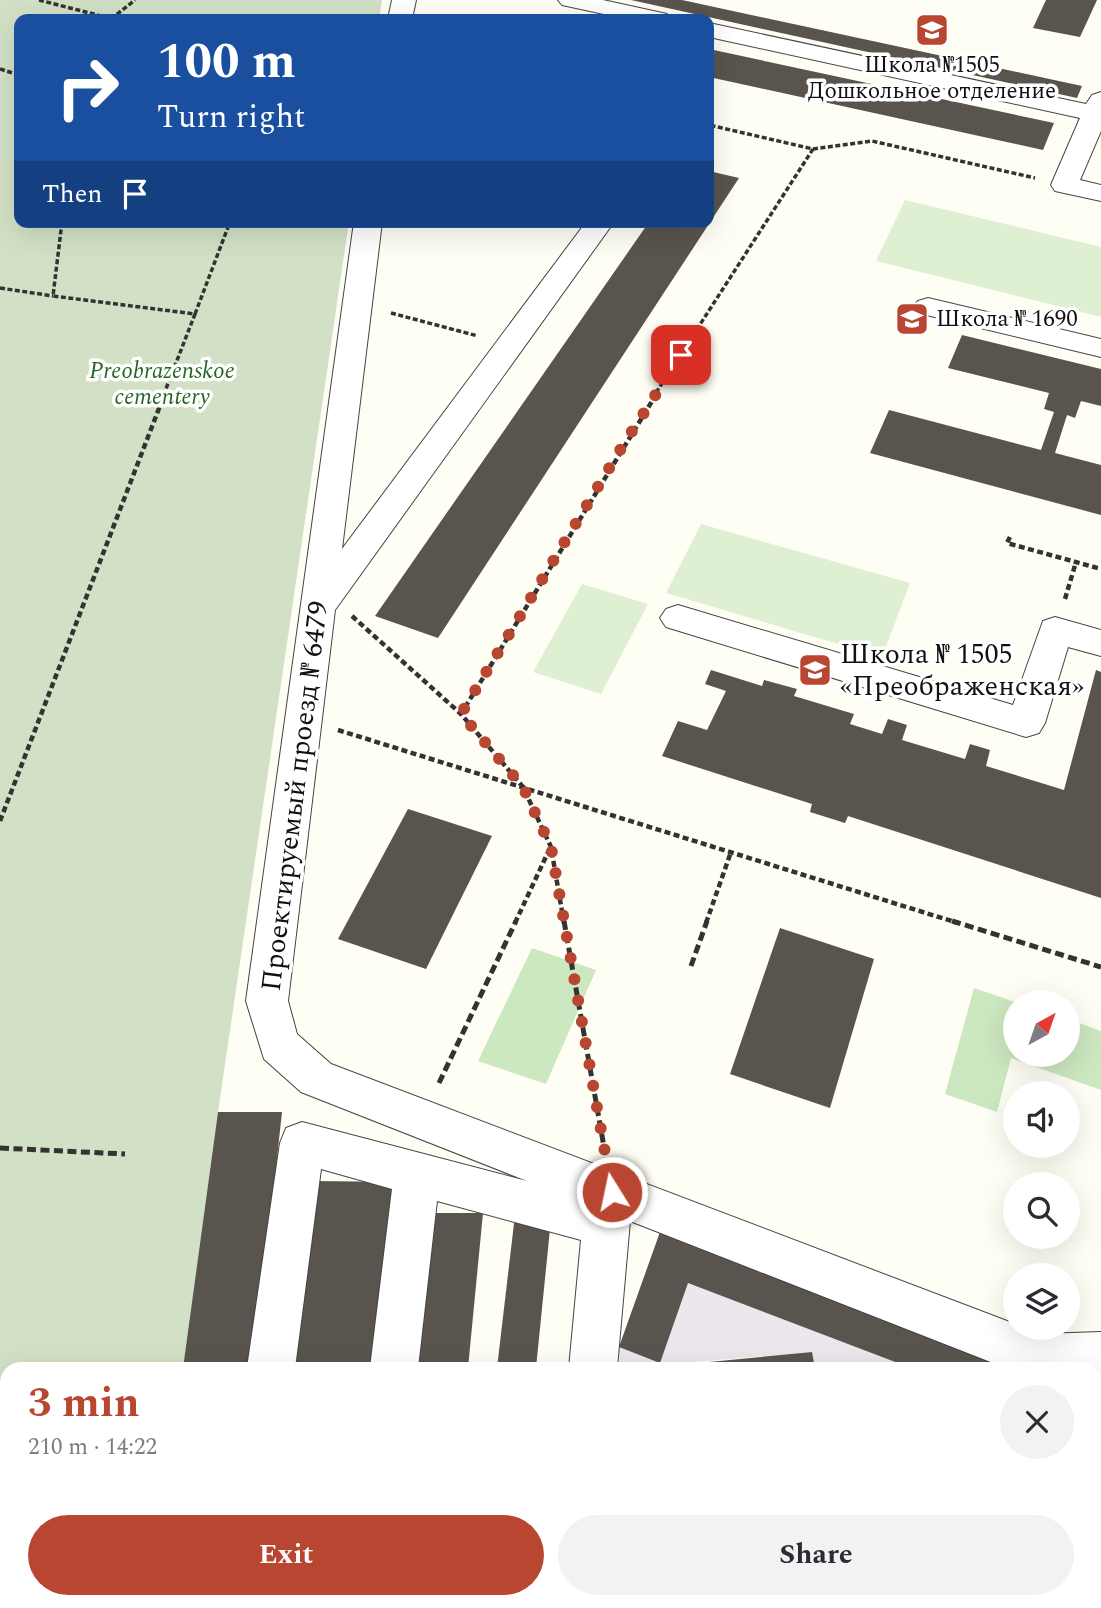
<!DOCTYPE html>
<html lang="en">
<head>
<meta charset="utf-8">
<style>
  body { margin:0; font-family:Spectral,serif; background:#f2f2f3; color:#2b2b33; height:100vh; display:flex; flex-direction:column; font-size:26px; white-space:nowrap }
  * { box-sizing:border-box; margin:0 }
  p { font-size:23px; color:#7c7c81 }
  .icon { flex:none; width:38px; height:38px; fill:none; stroke:currentColor; stroke-width:2; stroke-linecap:round; stroke-linejoin:round }
  .map { position:relative; flex:1; overflow:hidden }
  .sheet { position:absolute; left:0px; top:1362px; width:1102px; height:247px; display:flex; flex-direction:column; background:#fff; border-radius:21px 21px 0 0; box-shadow:0 7px 28px #0002 }
  .sheet>* { flex:none }
  .hud { position:absolute; left:14px; top:14px; width:700px; height:214px; border-radius:14px; box-shadow:0 7px 28px #0002; background:#1a4fa0; color:#fff; overflow:hidden }
  .needle { width:46px; rotate:40deg }
  .buttons { position:absolute; left:1003px; top:990px; display:grid; gap:14px }
  .buttons a { display:grid; place-items:center; width:77px; height:77px; border-radius:50%; background:#fff; box-shadow:0 7px 28px #0002; font-size:35px }
  .pin { position:absolute; display:grid; place-items:center; width:60px; height:60px; color:#fff; margin:-30px; border-radius:14px; box-shadow:0 4px 10px #0006 }
  .me { position:absolute; width:77px; margin:-38px; rotate:350deg; stroke-linejoin:round; filter:drop-shadow(0 0 5px #0008) }
  .turn { display:flex; align-items:center; gap:24px; height:147px; padding:0 28px; font-size:32px }
  .turn .icon { width:91px; height:91px; stroke-width:2.5 }
  .turn b { display:block; font-size:49px; line-height:60px }
  .then { display:flex; align-items:center; height:66px; padding:0 28px; background:#0003; gap:14px; font-size:26px }
  .round { display:grid; place-items:center; flex:none; width:74px; height:74px; border-radius:37px; background:#f2f2f3 }
  .overview { display:flex; align-items:center; justify-content:space-between; height:119px; padding:0 28px }
  h1 { font-size:42px; font-weight:700; line-height:52px; color:#b84631 }
  .cta { display:flex; gap:14px; margin-top:auto; padding:14px 28px }
  .cta a { flex:1; height:80px; border-radius:42px; background:#b84631; color:#fff; font-size:28px; font-weight:700; line-height:80px; text-align:center }
  .cta a+a { background:#f2f2f3; color:#2b2b33 }
  .map>svg:first-child { display:block }
  .industrial { fill:#eee6ed }
  .green { fill:#cce8c0 }
  .cemetery { fill:#d2e1c6 }
  .pitch { fill:#dfefd1 }
  .building { fill:#59544e }
  .lines { fill:none; stroke-linecap:round; stroke-linejoin:round }
  .minor-casing { stroke:#444; stroke-width:2 }
  .path-far2 { stroke:#333; stroke-width:3.5; stroke-dasharray:5 2.5; stroke-linecap:butt }
  .path-far1 { stroke:#333; stroke-width:4.5; stroke-dasharray:6 3.5; stroke-linecap:butt }
  .path { stroke:#333; stroke-width:5; stroke-dasharray:9 4.5; stroke-linecap:butt }
  .minor { fill:#fff; fill-rule:evenodd }
  .route { stroke:#b84631; stroke-width:12; stroke-dasharray:0 21.6 }
  .labels { text-anchor:middle; dominant-baseline:central; stroke-width:7; stroke-linejoin:round; paint-order:stroke }
  .far-poi-label { font-size:23px; fill:#111; stroke:#fff }
  .far-park-label { font-size:23px; font-style:italic; fill:#256524; stroke:#fff }
  .poi-label { font-size:28px; fill:#111; stroke:#fff; text-anchor:start }
  .street-label { font-size:28px; fill:#111; stroke:#fff }
</style>
</head>
<body>
<div class="map">
<svg width="1101" height="1608" viewBox="0 0 1101 1608">
  <rect width="100%" height="100%" fill="#fefef5"/>
  <polygon class="industrial" points="660,1232 1022,1368 815,1368 812,1352 620,1368 619,1347"/>
  <g class="green">
    <polygon points="532,948 596,970 546,1084 478,1061"/>
    <polygon points="974,988 1018,1003 1015,1003 1015,1055 1068,1055 1068,1019 1101,1031 1101,1090 1011,1058 997,1112 945,1094"/>
  </g>
  <polygon class="cemetery" points="0,0 382,0 379,19 19,19 19,222 349,222 218,1112 183,1368 7,1368 7,1601 152,1601 151,1608 0,1608"/>
  <g class="pitch">
    <polygon points="905,200 1101,247 1101,317 876,261"/>
    <polygon points="701,524 910,583 882,657 666,593"/>
    <polygon points="582,584 648,604 601,694 533,672"/>
  </g>
  <g class="building">
    <polygon points="631,0 682,0 1082,86 1077,98"/>
    <polygon points="1046,0 1097,0 1080,37 1033,28"/>
    <polygon points="709,49 937,98 1054,123 1043,150 709,77"/>
    <polygon points="709,171 739,178 438,638 375,616 649,222 709,222"/>
    <polygon points="962,335 1101,369 1101,406 1081,401 1075,418 1067,415 1055,453 1101,465 1101,515 870,453 889,410 1041,450 1054,412 1044,409 1049,393 948,368"/>
    <polygon points="711,670 762,686 764,680 797,689 794,696 854,714 850,724 882,734 888,719 907,725 902,740 965,759 970,744 990,750 986,766 1064,790 1096,670 1101,672 1101,898 848,816 845,823 810,812 812,804 662,756 678,721 707,730 726,691 705,684"/>
    <polygon points="408,809 492,836 426,969 338,939"/>
    <polygon points="780,928 874,959 830,1108 730,1074"/>
    <polygon points="218,1112 282,1112 254,1368 183,1368"/>
    <polygon points="314,1181 399,1182 377,1368 285,1368"/>
    <polygon points="433,1213 483,1213 468,1368 414,1368"/>
    <polygon points="515,1215 551,1219 536,1368 497,1368"/>
    <polygon points="660,1232 1022,1368 911,1368 688,1283 660,1363 619,1347"/>
    <polygon points="812,1352 815,1368 657,1368 657,1367"/>
    <rect x="1096" y="1406" width="5" height="51"/>
    <polygon points="1096,1516 1101,1516 1101,1608 616,1608 615,1601 1096,1601"/>
    <polygon points="160,1601 379,1601 379,1608 159,1608"/>
    <rect x="406" y="1601" width="84" height="7"/>
  </g>
  <g class="lines">
    <defs>
      <g id="minor">
        <polygon points="392,0 416,0 412,19 388,19"/>
        <polygon points="558,0 603,0 667,14 671,19 627,19 562,5"/>
        <polygon points="709,23 1086,104 1092,95 1101,92 1101,131 1080,180 1101,185 1101,201 1055,191 1051,185 1080,118 709,37"/>
        <polygon points="354,222 382,222 342,549 586,222 614,222 335,610 288,1001 297,1034 331,1064 1015,1324 1015,1328 1027,1328 1041,1334 1101,1332 1101,1380 1096,1381 1096,1368 1006,1368 630,1221 617,1368 569,1368 581,1240 437,1201 418,1368 370,1368 392,1189 321,1169 295,1368 247,1368 280,1143 286,1128 302,1122 527,1181 301,1092 264,1059 246,1001"/>
        <polygon points="928,298 1101,339 1101,357 918,313 913,307 918,301"/>
        <polygon points="678,605 1013,705 1043,621 1055,617 1101,630 1101,656 1068,647 1045,723 1039,733 1026,737 666,627 660,618 666,609"/>
        <rect x="545" y="1601" width="54" height="7"/>
      </g>
    </defs>
    <use href="#minor" class="minor-casing"/>
    <g class="path-far2">
      <polyline points="39,0 113,19"/>
      <polyline points="111,19 135,0"/>
      <polyline points="0,69 19,75"/>
      <polyline points="813,149 872,141 1035,178"/>
      <polyline points="62,222 53,296 195,314 162,399"/>
      <polyline points="0,288 53,296"/>
      <polyline points="391,313 478,336"/>
      <polyline points="195,314 230,222"/>
      <polyline points="652,399 813,149 709,125"/>
    </g>
    <g class="path-far1">
      <polyline points="1010,537 1007,543 1101,569"/>
      <polyline points="1065,599 1076,562"/>
      <polyline points="352,616 461,714"/>
      <polyline points="338,730 958,923"/>
      <polyline points="0,821 163,398"/>
      <polyline points="515,923 550,848"/>
      <polyline points="564,923 551,847 523,787 461,714 654,398"/>
      <polyline points="706,923 731,852"/>
    </g>
    <g class="path">
      <polyline points="564,921 604,1147"/>
      <polyline points="952,921 1101,967"/>
      <polyline points="691,966 707,921"/>
      <polyline points="439,1083 516,921"/>
      <polyline points="0,1148 125,1154"/>
    </g>
    <use href="#minor" class="minor"/>
  </g>
  <g class="lines">
    <polyline class="route" points="612,1192 551,847 523,787 461,714 622,447 681,355"/>
  </g>
  <defs>
    <symbol id="school-square" viewBox="-11 -11 22 22"><rect x="-9" y="-9" width="18" height="18" rx="4" fill="#b84631" stroke="#fff"/><path d="M0-5L7-2L0 1L-7-2ZM-4 1L0 2.5L4 1V4Q0 6-4 4Z" fill="#fff"/></symbol>
  </defs>
  <g fill-rule="evenodd">
    <use href="#school-square" x="913" y="11" width="38" height="38"/>
    <use href="#school-square" x="893" y="300" width="38" height="38"/>
    <use href="#school-square" x="796" y="651" width="38" height="38"/>
  </g>
  <g class="labels">
    <g class="far-poi-label">
      <text x="932" y="65">Школа №1505<tspan x="932" dy="26">Дошкольное отделение</tspan></text>
      <text x="936" y="319" text-anchor="start">Школа № 1690</text>
    </g>
    <g class="far-park-label">
      <text x="162" y="371">Preobrazenskoe<tspan x="162" dy="26">cementery</tspan></text>
    </g>
    <g class="poi-label">
      <text x="840" y="654">Школа № 1505<tspan x="840" dy="32">«Преображенская»</tspan></text>
    </g>
    <g class="street-label">
      <text transform="translate(295 796) rotate(-83)">Проектируемый проезд № 6479</text>
    </g>
  </g>
</svg>
<div class="buttons">
<a><svg class="needle" viewBox="-14 -14 28 28"><path d="M0-13l5 13h-10z" fill="#e53935"/><path d="M0 13l5-13h-10z" fill="#7c7c81"/></svg></a>
<a><svg class="icon" aria-label="sound" viewBox="0 0 24 24"><path d="M4 9h4l5-4v14l-5-4H4zM17 9q2 3 0 6"/></svg></a>
<a><svg class="icon" aria-label="search" viewBox="0 0 24 24"><circle cx="10" cy="10" r="6"/><path d="M15 15l6 6"/></svg></a>
<a><svg class="icon" aria-label="layers" viewBox="0 0 24 24"><path d="M12 4l9 5-9 5-9-5zM3 14l9 5 9-5"/></svg></a>
</div>
<div class="pin" style="left:681px;top:355px;background:#d93025"><svg class="icon" aria-label="arrive" viewBox="0 0 24 24"><path d="M6 21V4h12l-3 4 3 4H6"/></svg></div>
<svg class="me" style="left:612px;top:1192px" viewBox="-20 -20 40 40"><circle r="17" fill="#b84631" stroke="#fff" stroke-width="3"/><path d="M0-11L8 9 0 5-8 9z" fill="#fff"/></svg>
<div class="hud">
<div class="turn"><svg class="icon" aria-label="right" viewBox="0 0 24 24"><path d="M7 20v-9h11M14 6l5 5-5 5"/></svg><div><b>100 m</b>Turn right</div></div>
<div class="then">Then<svg class="icon" aria-label="arrive" viewBox="0 0 24 24"><path d="M6 21V4h12l-3 4 3 4H6"/></svg></div>
</div>
<section class="sheet">
<div class="overview"><div><h1>3 min</h1><p>210 m · 14:22</p></div><a class="round"><svg class="icon" aria-label="close" viewBox="0 0 24 24"><path d="M6 6l12 12M18 6L6 18"/></svg></a></div>
<div class="cta"><a>Exit</a><a>Share</a></div>
</section>
</div>
</body>
</html>
